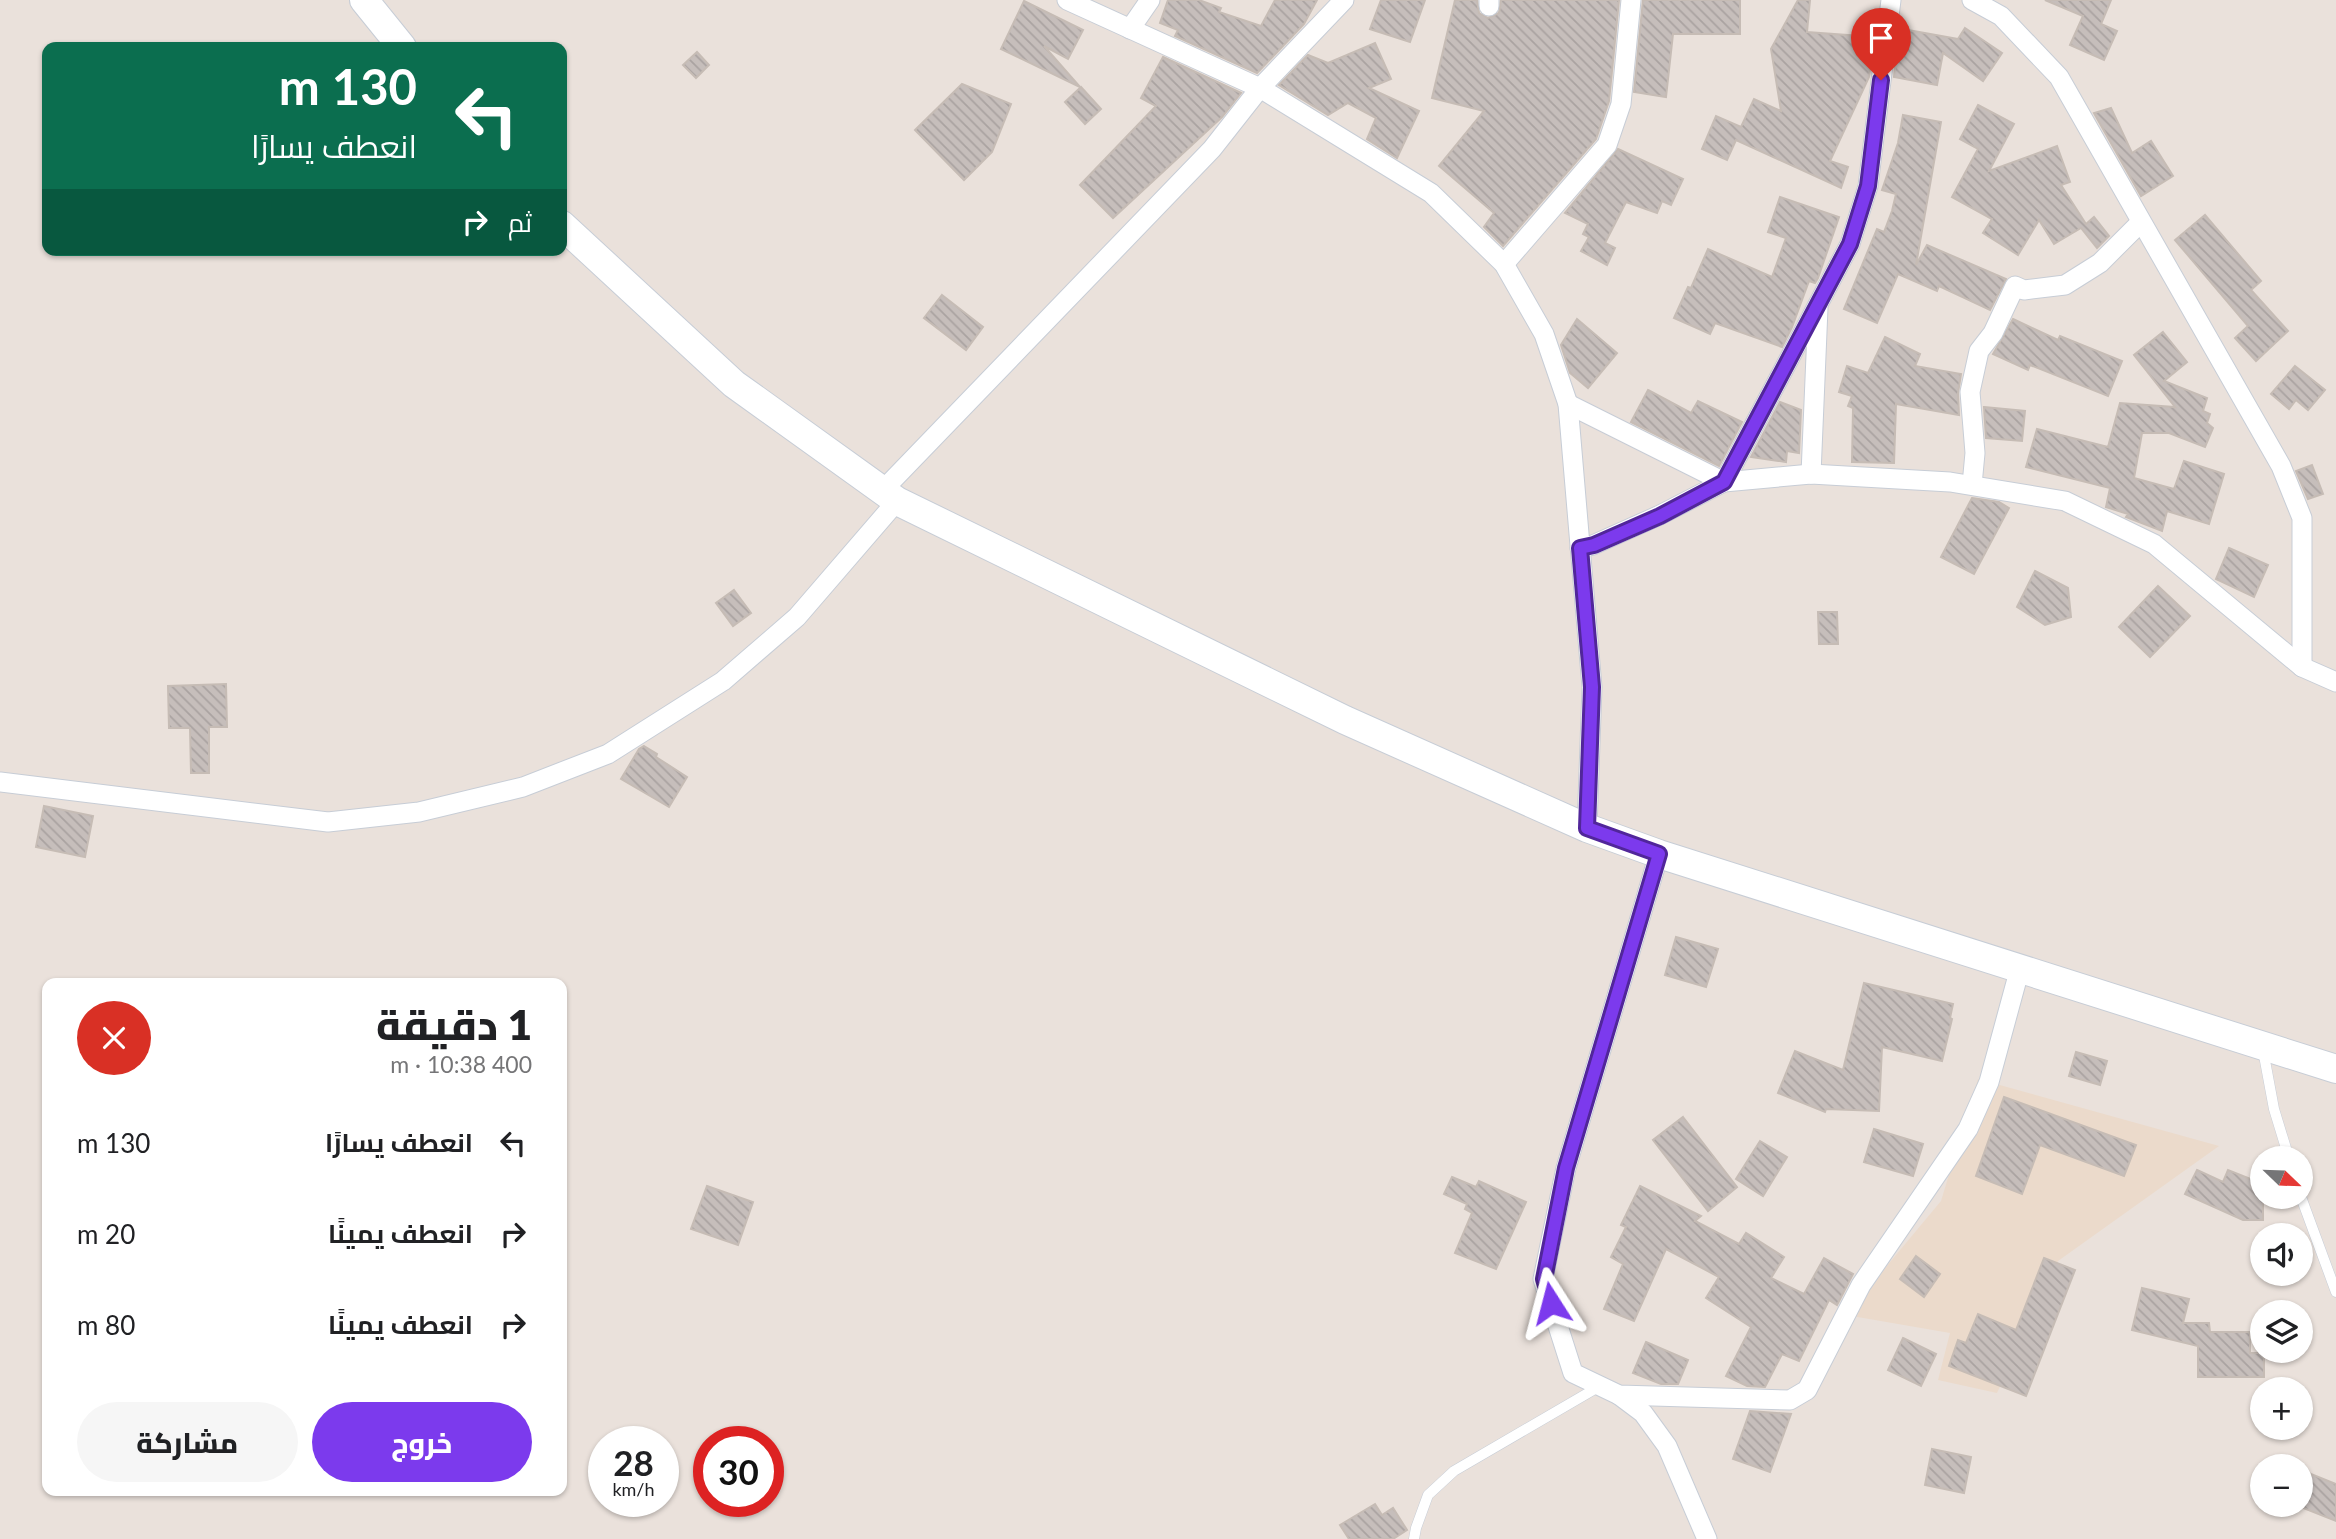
<!DOCTYPE html>
<html lang="ar">
<head>
<meta charset="utf-8">
<style>
  body { margin:0; font-family:Lato,Cairo,sans-serif; background:#f6f6f6; color:#202124; direction:rtl; height:100vh; display:flex; flex-direction:column; font-size:26px; white-space:nowrap }
  * { box-sizing:border-box; margin:0 }
  p { font-size:23px; color:#757577 }
  .icon { flex:none; width:38px; height:38px; fill:none; stroke:currentColor; stroke-width:2; stroke-linecap:round; stroke-linejoin:round }
  .map { position:relative; flex:1; overflow:hidden; direction:ltr }
  .panel { position:absolute; left:42px; top:978px; width:525px; height:518px; display:flex; flex-direction:column; background:#fff; border-radius:14px; box-shadow:0 2px 5px #0004; direction:rtl }
  .panel>* { flex:none }
  .top-card { position:absolute; left:42px; top:42px; width:525px; height:214px; border-radius:14px; box-shadow:0 2px 5px #0004; direction:rtl; background:#0b6e4f; color:#fff; overflow:hidden }
  .needle { width:46px; rotate:113deg }
  .controls { position:absolute; left:2250px; top:1146px; display:grid; gap:14px }
  .controls a { display:grid; place-items:center; width:63px; height:63px; border-radius:50%; background:#fff; box-shadow:0 2px 5px #0004; font-size:35px }
  .speed { position:absolute; left:588px; top:1426px; display:flex; gap:14px; font-size:35px; font-weight:700; text-align:center }
  .speed>* { display:grid; place-content:center; width:91px; height:91px; border-radius:50%; background:#fff; box-shadow:0 2px 5px #0004; line-height:1 }
  .speed small { font-size:18px; font-weight:400 }
  .speed .limit { border:10px solid #d22; background:#fff; color:#111 }
  .pin { position:absolute; display:grid; place-items:center; width:60px; height:60px; color:#fff; margin:-72px -30px; border-radius:50% 50% 50% 0; rotate:-45deg; box-shadow:0 0 7px #0007 }
  .pin .icon { rotate:45deg }
  .me { position:absolute; width:77px; margin:-38px; rotate:351deg; stroke-linejoin:round; filter:drop-shadow(0 0 5px #0008) }
  .turn { display:flex; align-items:center; gap:24px; height:147px; padding:0 35px; font-size:32px }
  .turn .icon { width:91px; height:91px; stroke-width:2.5 }
  .turn b { display:block; font-size:49px; line-height:60px }
  .then { display:flex; align-items:center; height:66px; padding:0 35px; background:#0003; gap:14px; font-size:26px }
  .round { display:grid; place-items:center; flex:none; width:74px; height:74px; border-radius:37px; background:#f6f6f6 }
  .head { display:flex; align-items:center; justify-content:space-between; height:119px; padding:0 35px }
  h1 { font-size:42px; font-weight:800; line-height:52px }
  .primary-button { display:flex; gap:14px; margin-top:auto; padding:14px 35px }
  .primary-button a { flex:1; height:80px; border-radius:42px; background:#7c3aed; color:#fff; font-size:28px; font-weight:800; line-height:80px; text-align:center }
  .primary-button a+a { background:#f6f6f6; color:#202124 }
  ul { padding:0; list-style:none }
  li { display:flex; align-items:center; gap:21px; height:91px; padding:0 35px }
  li div { flex:1 }
  li b { display:block; font-size:26px }
  li em { font-style:normal }
  .map>svg:first-child { display:block }
  .education { fill:#ebdacb }
  .building { fill:url(#building-back-hatch); stroke:#c6bcb5; stroke-width:2 }
  .lines { fill:none; stroke-linecap:round; stroke-linejoin:round }
  .lane-casing { stroke:#c7cdd6; stroke-width:11 }
  .street-casing { stroke:#c7cdd6; stroke-width:21 }
  .secondary-casing { stroke:#c7cdd6; stroke-width:30 }
  .lane { stroke:#fff; stroke-width:10 }
  .street { stroke:#fff; stroke-width:19 }
  .secondary { stroke:#fff; stroke-width:28 }
  .route-casing { stroke:#51269a; stroke-width:18 }
  .route { stroke:#7c3aed; stroke-width:12 }
</style>
</head>
<body>
<div class="map">
<svg width="2336" height="1539" viewBox="0 0 2336 1539">
  <defs>
    <pattern id="building-back-hatch" width="6" height="6" patternUnits="userSpaceOnUse" patternTransform="scale(1.75)"><rect width="6" height="6" fill="#c6bebb"/><path d="M-1 5l2 2M0 0l6 6M5-1l2 2" fill="none" stroke="#aaa3a1"/></pattern>
  </defs>
  <rect width="100%" height="100%" fill="#eae1db"/>
  <polygon class="education" points="1978,1079 2219,1146 2058,1261 1997,1393 1938,1380 1950,1333 1846,1315 1941,1201"/>
  <g class="building">
    <polygon points="1168,0 1199,0 1221,8 1219,12 1261,26 1275,0 1317,0 1304,24 1257,73 1175,36 1178,30 1160,23"/>
    <polygon points="1381,0 1425,0 1410,42 1370,29"/>
    <polygon points="1455,0 1477,0 1479,13 1488,18 1499,13 1501,0 1619,0 1609,101 1596,139 1503,246 1484,227 1494,213 1439,166 1484,111 1432,98"/>
    <polygon points="1643,0 1740,0 1740,34 1673,34 1666,97 1634,92"/>
    <polygon points="1798,0 1810,0 1807,32 1874,37 1869,77 1830,161 1848,167 1841,188 1736,140 1727,160 1702,149 1716,116 1741,127 1754,99 1781,111 1771,49"/>
    <polygon points="2045,0 2111,0 2101,24 2117,31 2104,60 2070,45 2083,16"/>
    <polygon points="1024,1 1083,30 1068,59 1044,46 1080,87 1001,49"/>
    <polygon points="1965,28 2002,53 1983,81 1943,53 1937,85 1894,77 1898,39 1902,29 1958,39"/>
    <polygon points="1375,43 1391,79 1369,88 1419,111 1397,158 1367,139 1376,118 1348,103 1328,115 1279,85 1308,55 1328,63"/>
    <polygon points="697,52 709,65 696,78 683,65"/>
    <polygon points="1163,57 1241,93 1222,117 1113,218 1080,185 1156,106 1141,98"/>
    <polygon points="962,84 1011,104 992,152 964,180 915,130"/>
    <polygon points="1081,87 1101,109 1085,124 1065,102"/>
    <polygon points="1978,105 2014,124 1989,171 2057,146 2070,182 2061,185 2086,224 2094,217 2109,236 2097,248 2081,228 2054,244 2039,220 2018,255 1983,233 1992,219 1952,197 1978,149 1960,139"/>
    <polygon points="2111,108 2132,153 2151,141 2173,176 2141,196 2094,113"/>
    <polygon points="1903,115 1941,122 1916,265 1927,245 2006,279 1990,310 1939,286 1937,291 1898,274 1877,323 1844,309 1877,229 1884,232 1892,211 1896,194 1882,190 1898,143"/>
    <polygon points="1618,149 1683,179 1671,205 1662,201 1657,213 1626,202 1605,243 1615,248 1607,265 1581,251 1589,237 1583,234 1588,224 1565,213"/>
    <polygon points="1780,197 1839,217 1818,278 1815,283 1809,281 1792,327 1782,347 1715,323 1710,334 1674,318 1688,287 1691,288 1708,249 1772,277 1786,238 1768,232"/>
    <polygon points="2205,215 2261,281 2251,290 2288,331 2256,361 2235,338 2248,326 2175,240"/>
    <polygon points="942,295 983,327 966,350 924,318"/>
    <polygon points="1577,319 1617,353 1588,388 1570,373 1561,345"/>
    <polygon points="2013,319 2058,340 2060,336 2122,361 2108,396 2030,365 2028,370 1993,354"/>
    <polygon points="2163,332 2187,362 2164,381 2207,398 2203,411 2210,414 2207,423 2213,428 2205,447 2169,433 2142,433 2134,478 2174,489 2184,461 2224,474 2209,524 2167,511 2162,531 2126,517 2128,514 2106,507 2110,488 2026,467 2037,429 2108,447 2120,403 2175,407 2134,355"/>
    <polygon points="1885,337 1920,354 1915,366 1961,374 1958,393 1959,415 1896,404 1894,463 1852,462 1853,408 1848,406 1852,396 1839,392 1847,366 1868,373"/>
    <polygon points="2295,366 2325,390 2308,410 2296,400 2289,409 2271,394"/>
    <polygon points="1648,390 1691,413 1698,401 1742,422 1719,466 1631,422"/>
    <polygon points="1780,402 1801,410 1799,453 1787,451 1786,462 1751,457"/>
    <polygon points="1984,407 2025,411 2022,441 1986,438"/>
    <polygon points="2312,465 2323,494 2308,499 2296,471"/>
    <polygon points="1972,498 1999,502 2009,508 1974,574 1941,557"/>
    <polygon points="2229,548 2268,565 2254,597 2216,579"/>
    <polygon points="2035,571 2068,588 2071,617 2045,625 2017,607"/>
    <polygon points="2158,586 2190,616 2150,657 2119,627"/>
    <polygon points="734,590 751,613 733,626 716,603"/>
    <polygon points="1818,612 1837,612 1838,644 1819,644"/>
    <polygon points="226,684 227,727 209,727 209,773 191,773 190,728 169,728 168,686"/>
    <polygon points="644,746 657,754 656,757 687,777 669,807 621,779 639,749"/>
    <polygon points="44,806 93,816 85,857 36,847"/>
    <polygon points="1676,937 1718,949 1706,987 1665,975"/>
    <polygon points="1864,983 1953,1004 1950,1018 1952,1019 1942,1061 1882,1047 1879,1111 1826,1109 1825,1112 1778,1093 1795,1051 1843,1070"/>
    <polygon points="2076,1052 2107,1061 2100,1085 2069,1076"/>
    <polygon points="2004,1097 2136,1145 2124,1176 2040,1145 2022,1194 1976,1176"/>
    <polygon points="1683,1117 1737,1187 1708,1211 1653,1140"/>
    <polygon points="1874,1129 1923,1144 1913,1176 1864,1162"/>
    <polygon points="1760,1141 1787,1157 1763,1196 1736,1179"/>
    <polygon points="2197,1170 2223,1182 2228,1170 2263,1184 2263,1220 2243,1220 2185,1194"/>
    <polygon points="1452,1177 1476,1187 1479,1181 1526,1202 1496,1269 1455,1253 1472,1213 1465,1209 1467,1204 1444,1194"/>
    <polygon points="707,1186 753,1202 738,1245 691,1229"/>
    <polygon points="1640,1186 1701,1216 1695,1221 1739,1244 1746,1233 1784,1257 1771,1278 1804,1294 1824,1258 1853,1274 1837,1305 1829,1300 1799,1361 1782,1354 1765,1387 1747,1386 1726,1376 1751,1327 1706,1298 1719,1277 1666,1249 1634,1321 1604,1309 1623,1264 1611,1257 1626,1227 1621,1225"/>
    <polygon points="1916,1256 1940,1274 1924,1297 1900,1279"/>
    <polygon points="2044,1258 2075,1270 2026,1396 1949,1366 1958,1340 1966,1343 1978,1314 2016,1330"/>
    <polygon points="2142,1288 2189,1299 2183,1323 2209,1323 2210,1332 2250,1332 2250,1353 2264,1353 2264,1377 2198,1377 2198,1346 2132,1330"/>
    <polygon points="1903,1338 1936,1354 1921,1386 1888,1370"/>
    <polygon points="1646,1342 1688,1360 1678,1384 1661,1384 1633,1373"/>
    <polygon points="1750,1411 1791,1414 1770,1472 1733,1459"/>
    <polygon points="1932,1449 1971,1457 1964,1493 1925,1485"/>
    <polygon points="2301,1470 2336,1484 2336,1521 2301,1507"/>
    <polygon points="1375,1504 1382,1515 1393,1508 1407,1530 1393,1539 1349,1539 1340,1525"/>
  </g>
  <g class="lines">
    <defs>
      <g id="lane">
        <polyline points="2263,1050 2274,1109 2289,1158"/>
        <polyline points="2301,1197 2336,1292"/>
        <polyline points="1414,1539 1416,1528 1428,1495 1454,1471 1600,1386"/>
      </g>
      <g id="street">
        <polyline points="1067,0 1260,88 1431,193 1504,264 1544,334 1568,404 1592,687 1587,828"/>
        <polyline points="1489,0 1489,6"/>
        <polyline points="1972,0 2001,16 2059,77 2281,466 2302,518 2302,667"/>
        <polyline points="1130,29 1150,0"/>
        <polyline points="1504,264 1607,145 1621,104 1631,0"/>
        <polyline points="1568,404 1724,482 1811,474 1950,482 2065,501 2154,544 2302,667 2336,682"/>
        <polyline points="1811,474 1818,308"/>
        <polyline points="1972,485 1975,453 1970,392 1979,351 1993,333 2015,286 2024,290 2065,285 2100,263 2141,222"/>
        <polyline points="883,490 1212,149 1260,88 1344,0"/>
        <polyline points="1580,548 1593,545 1660,515 1724,482 1850,244 1868,186 1891,0"/>
        <polyline points="0,782 328,822 419,812 523,787 608,754 723,681 797,617 897,501"/>
        <polyline points="1659,854 1566,1168 1543,1279 1573,1373 1619,1395 1790,1400 1807,1390 1861,1285 1968,1129 1989,1082 2020,968"/>
        <polyline points="1619,1395 1643,1413 1667,1446 1707,1539"/>
      </g>
      <g id="secondary">
        <polyline points="364,0 402,47"/>
        <polyline points="562,225 734,384 897,501 1345,720 1587,828 1659,854 2336,1069"/>
      </g>
    </defs>
    <use href="#lane" class="lane-casing"/>
    <use href="#street" class="street-casing"/>
    <use href="#secondary" class="secondary-casing"/>
    <use href="#lane" class="lane"/>
    <use href="#street" class="street"/>
    <use href="#secondary" class="secondary"/>
  </g>
  <g class="lines">
    <defs>
      <polyline id="route" points="1551,1303 1544,1279 1566,1168 1659,854 1587,828 1592,687 1580,548 1594,545 1660,516 1724,482 1850,244 1868,186 1881,80"/>
    </defs>
    <use href="#route" class="route-casing"/>
    <use href="#route" class="route"/>
  </g>
</svg>
<div class="controls">
<a><svg class="needle" viewBox="-14 -14 28 28"><path d="M0-13l5 13h-10z" fill="#e53935"/><path d="M0 13l5-13h-10z" fill="#757577"/></svg></a>
<a><svg class="icon" aria-label="sound" viewBox="0 0 24 24"><path d="M4 9h4l5-4v14l-5-4H4zM17 9q2 3 0 6"/></svg></a>
<a><svg class="icon" aria-label="layers" viewBox="0 0 24 24"><path d="M12 4l9 5-9 5-9-5zM3 14l9 5 9-5"/></svg></a>
<a>+</a>
<a>−</a>
</div>
<div class="speed"><div>28<small>km/h</small></div><div class="limit">30</div></div>
<div class="pin" style="left:1881px;top:80px;background:#d93025"><svg class="icon" aria-label="arrive" viewBox="0 0 24 24"><path d="M6 21V4h12l-3 4 3 4H6"/></svg></div>
<svg class="me" style="left:1551px;top:1303px" viewBox="-20 -20 40 40"><path d="M0-17L14 15 0 8-14 15z" fill="#7c3aed" stroke="#fff" stroke-width="4"/></svg>
<div class="top-card">
<div class="turn"><svg class="icon" aria-label="left" viewBox="0 0 24 24"><path d="M17 20v-9H6M10 6l-5 5 5 5"/></svg><div><b>130 m</b>انعطف يسارًا</div></div>
<div class="then">ثم<svg class="icon" aria-label="right" viewBox="0 0 24 24"><path d="M7 20v-9h11M14 6l5 5-5 5"/></svg></div>
</div>
<section class="panel">
<div class="head"><div><h1>1 دقيقة</h1><p>400 m · 10:38</p></div><a class="round" style="background:#d93025;color:#fff"><svg class="icon" aria-label="close" viewBox="0 0 24 24"><path d="M6 6l12 12M18 6L6 18"/></svg></a></div>
<ul>
<li><svg class="icon" aria-label="left" viewBox="0 0 24 24"><path d="M17 20v-9H6M10 6l-5 5 5 5"/></svg><div><b>انعطف يسارًا</b></div><em>130 m</em></li>
<li><svg class="icon" aria-label="right" viewBox="0 0 24 24"><path d="M7 20v-9h11M14 6l5 5-5 5"/></svg><div><b>انعطف يمينًا</b></div><em>20 m</em></li>
<li><svg class="icon" aria-label="right" viewBox="0 0 24 24"><path d="M7 20v-9h11M14 6l5 5-5 5"/></svg><div><b>انعطف يمينًا</b></div><em>80 m</em></li>
</ul>
<div class="primary-button"><a>خروج</a><a>مشاركة</a></div>
</section>
</div>
</body>
</html>
